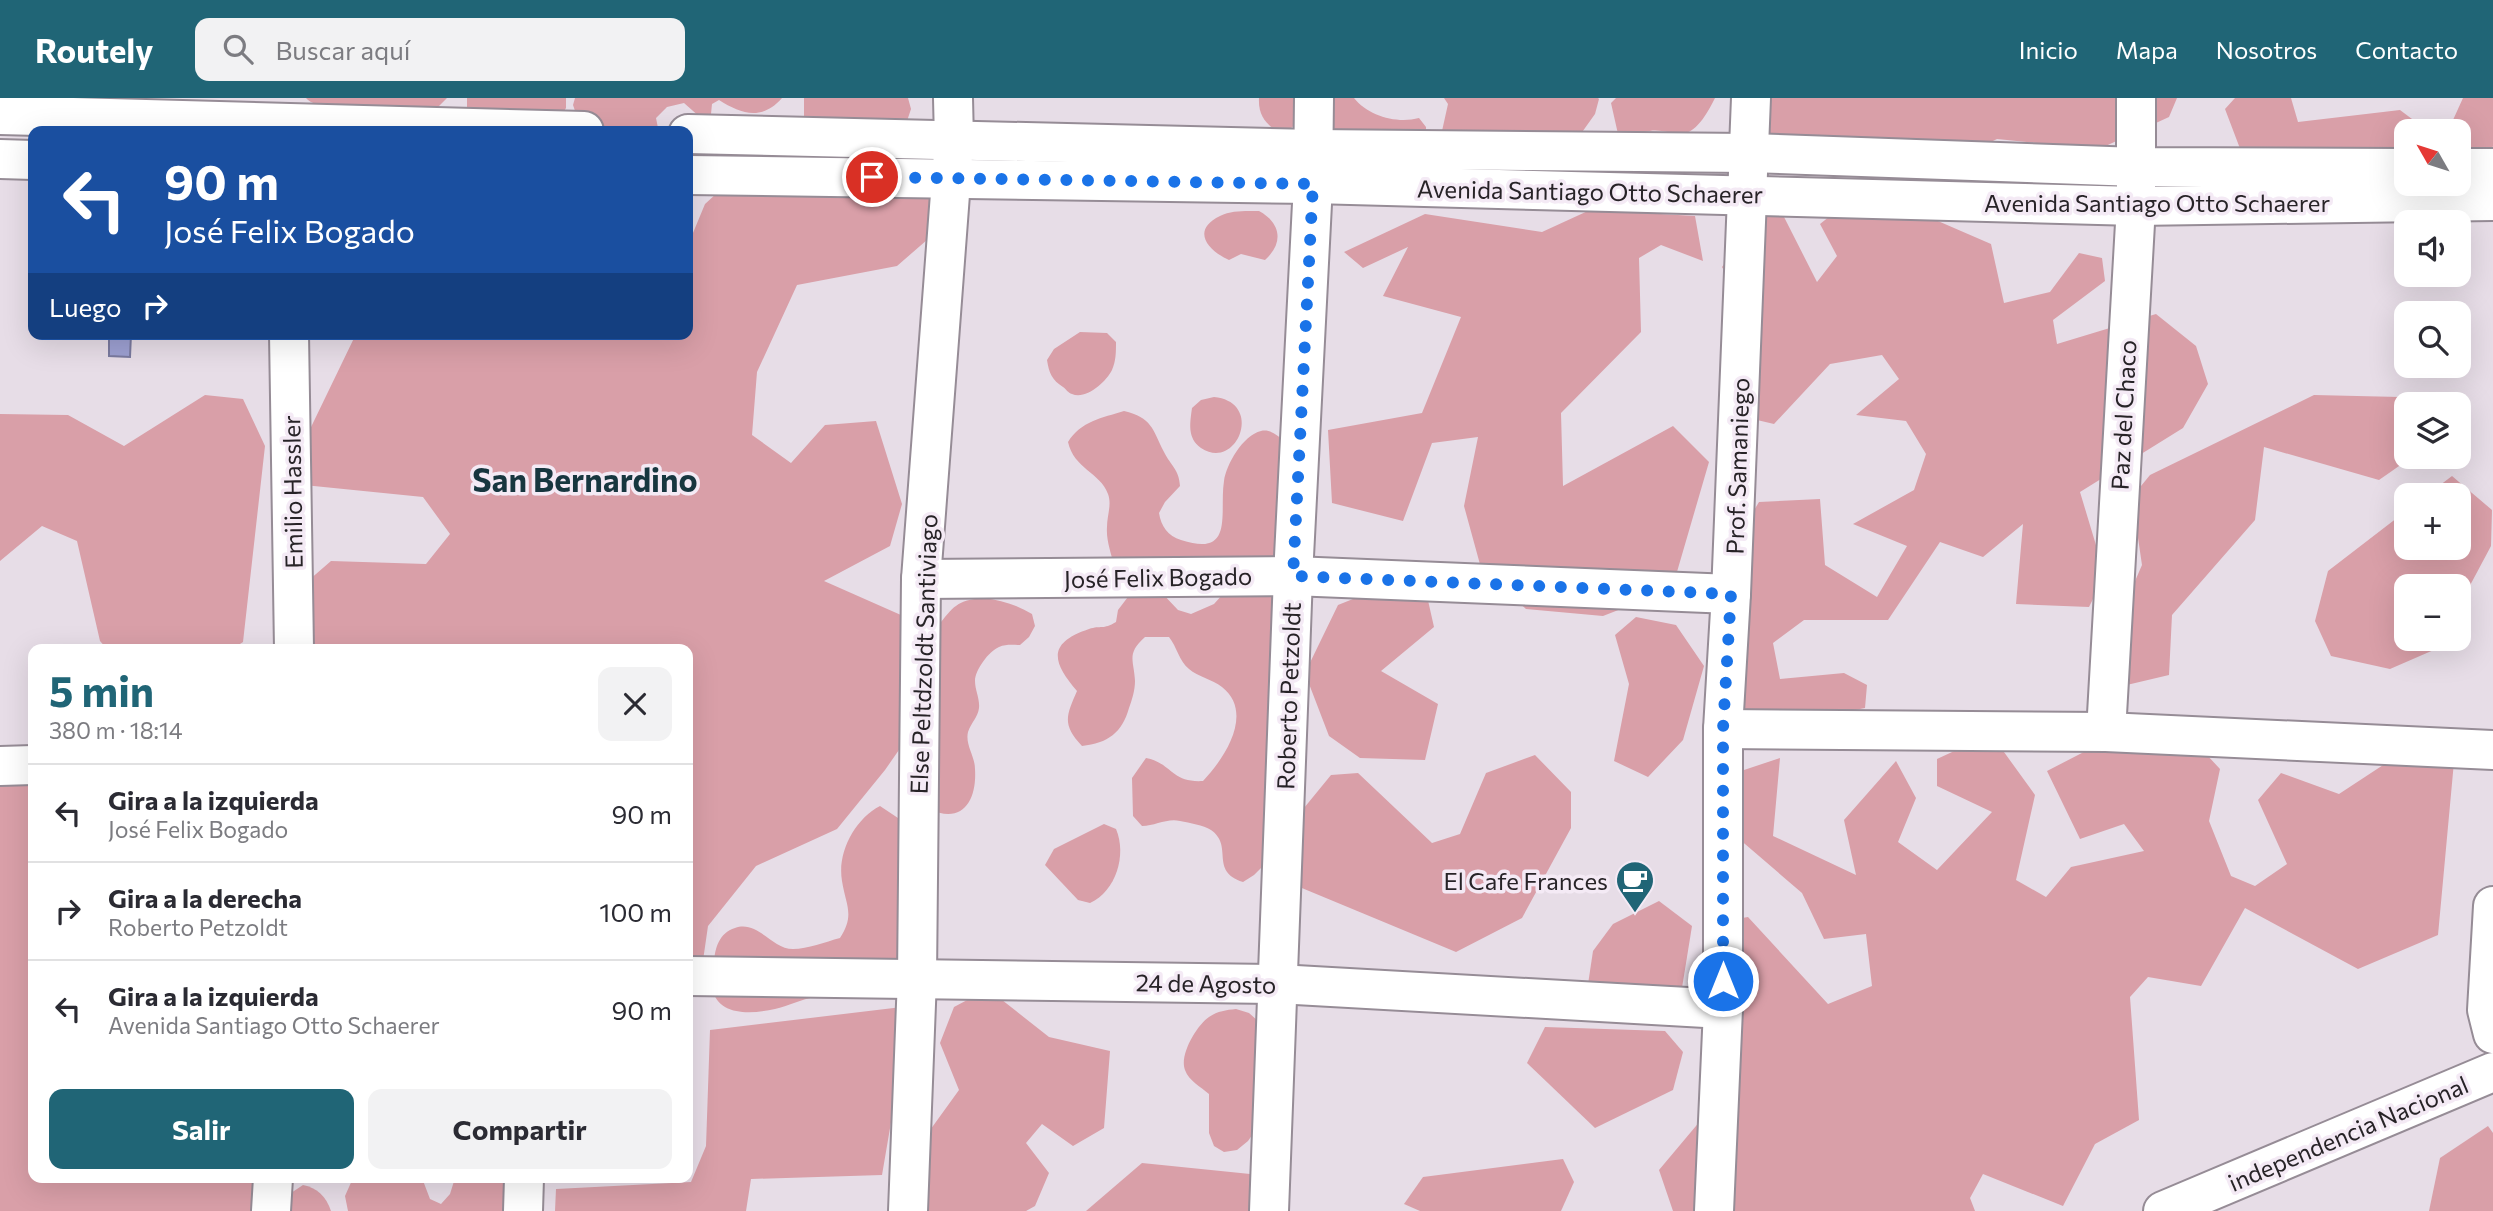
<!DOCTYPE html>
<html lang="es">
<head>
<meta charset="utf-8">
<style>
  body { margin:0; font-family:Commissioner,sans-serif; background:#f2f2f3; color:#2b2b33; height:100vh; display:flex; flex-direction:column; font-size:26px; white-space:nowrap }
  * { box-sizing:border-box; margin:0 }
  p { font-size:23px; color:#7c7c81 }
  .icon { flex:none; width:38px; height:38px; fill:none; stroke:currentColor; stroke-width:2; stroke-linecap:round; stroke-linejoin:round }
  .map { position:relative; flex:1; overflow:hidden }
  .side { position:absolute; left:28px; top:546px; width:665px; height:539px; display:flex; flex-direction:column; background:#fff; border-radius:14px; box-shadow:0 7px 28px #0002 }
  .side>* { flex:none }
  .top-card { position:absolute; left:28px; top:28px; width:665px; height:214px; border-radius:14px; box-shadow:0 7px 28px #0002; background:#1a4fa0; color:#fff; overflow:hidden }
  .needle { width:46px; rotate:309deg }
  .buttons { position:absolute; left:2394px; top:21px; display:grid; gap:14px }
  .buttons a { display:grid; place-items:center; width:77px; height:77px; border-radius:14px; background:#fff; box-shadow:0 7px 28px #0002; font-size:35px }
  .pin { position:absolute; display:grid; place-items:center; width:60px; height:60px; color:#fff; margin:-30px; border:4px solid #fff; border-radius:50%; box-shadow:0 2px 7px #0007 }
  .me { position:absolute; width:77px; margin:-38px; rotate:0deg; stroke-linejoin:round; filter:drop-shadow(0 0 5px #0008) }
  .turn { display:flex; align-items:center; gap:24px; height:147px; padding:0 21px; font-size:32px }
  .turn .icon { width:91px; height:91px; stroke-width:2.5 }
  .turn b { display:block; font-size:49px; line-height:60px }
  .then { display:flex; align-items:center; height:66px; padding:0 21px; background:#0003; gap:14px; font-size:26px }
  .round { display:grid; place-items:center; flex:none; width:74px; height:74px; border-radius:14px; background:#f2f2f3 }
  .overview { display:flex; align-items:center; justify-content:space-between; height:119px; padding:0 21px }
  h1 { font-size:42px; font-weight:700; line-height:52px; color:#206576 }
  .action { display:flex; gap:14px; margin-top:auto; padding:14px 21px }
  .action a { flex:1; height:80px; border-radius:14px; background:#206576; color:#fff; font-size:28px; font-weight:700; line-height:80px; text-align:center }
  .action a+a { background:#f2f2f3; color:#2b2b33 }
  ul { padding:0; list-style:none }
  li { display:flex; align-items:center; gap:21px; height:98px; padding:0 21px; border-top:2px solid #e1e1e2 }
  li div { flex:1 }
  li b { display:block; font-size:26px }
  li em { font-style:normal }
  header { display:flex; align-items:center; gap:42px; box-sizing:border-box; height:98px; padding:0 35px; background:#206576; color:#fff }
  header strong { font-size:33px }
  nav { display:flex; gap:38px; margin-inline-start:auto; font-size:24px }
  .search { width:490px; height:63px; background:#f2f2f3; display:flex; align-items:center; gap:18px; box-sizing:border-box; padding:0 24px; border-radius:14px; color:#7c7c81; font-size:26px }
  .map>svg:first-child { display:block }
  .green { fill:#d99fa8 }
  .water { fill:#9da0d2; stroke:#7a7a9f; stroke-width:2 }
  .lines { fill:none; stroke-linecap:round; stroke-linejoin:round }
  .minor-casing { stroke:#968c96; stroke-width:42 }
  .major-casing { stroke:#968c96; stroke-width:42 }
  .minor { stroke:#fff; stroke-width:38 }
  .major { stroke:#fff; stroke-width:38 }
  .route { stroke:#1a73e8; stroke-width:12; stroke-dasharray:0 21.6 }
  .labels { text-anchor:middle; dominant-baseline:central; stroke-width:7; stroke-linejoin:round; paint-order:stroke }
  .street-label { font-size:24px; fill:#272327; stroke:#f4eaf5 }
  .poi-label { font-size:24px; fill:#272327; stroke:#f4eaf5; text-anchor:end }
  .district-label { font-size:32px; font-weight:bold; fill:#17363f; stroke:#f4eaf5 }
</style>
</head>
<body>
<header>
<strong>Routely</strong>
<div class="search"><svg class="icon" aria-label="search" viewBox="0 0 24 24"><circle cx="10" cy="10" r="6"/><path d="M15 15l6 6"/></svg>Buscar aquí</div>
<nav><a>Inicio</a><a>Mapa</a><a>Nosotros</a><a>Contacto</a></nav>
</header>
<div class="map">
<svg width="2493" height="1113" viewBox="0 0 2493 1113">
  <rect width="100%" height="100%" fill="#e7dde7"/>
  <g class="green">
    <path d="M306,0H447L432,15L398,12L393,7C376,10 316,14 306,0Z"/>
    <polygon points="467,0 566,0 566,10 560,19 467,14"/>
    <path d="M575,0H782C762,23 741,16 719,2L712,6L711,16L701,20L684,5L667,9L656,20L658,30L662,33H582L573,7Z"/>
    <polygon points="804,0 908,0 911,11 906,26 804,23"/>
    <path d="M1259,0H1330L1282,37C1267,27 1258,19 1259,0Z"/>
    <path d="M1334,0H1354C1368,18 1397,26 1419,20L1426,29V39L1333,33Z"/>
    <polygon points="1444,0 1598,0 1599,1 1595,16 1575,44 1442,33 1448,6"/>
    <path d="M1616,0H1715C1682,67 1671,14 1630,41L1618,36L1611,5Z"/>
    <polygon points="1766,0 2177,0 2169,19 2099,51 1997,41 1920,78 1768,59"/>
    <polygon points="2235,0 2291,0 2298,24 2400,12 2428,33 2406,33 2406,79 2247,69 2225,11"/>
    <polygon points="2463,0 2493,0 2493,48 2490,55 2459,58 2459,33 2448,33"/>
    <polygon points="762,54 905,76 936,98 935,135 897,168 797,187 757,274 752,337 791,365 825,327 876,323 902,406 890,448 824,483 919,525 917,626 885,672 837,731 756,768 708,828 698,897 688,898 688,551 299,551 301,489 331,463 426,466 450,436 423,399 284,385 356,236 688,236 688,147 705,106"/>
    <polygon points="1864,91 1991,146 2004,205 2050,194 2079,155 2102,160 2105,183 2053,222 2057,246 2156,216 2196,248 2208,286 2183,330 2080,394 2105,477 2089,509 2016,506 2023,426 1983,459 1940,444 1888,522 1804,522 1773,545 1780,581 1844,575 1867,587 1865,610 1750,633 1723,607 1709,487 1759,404 1820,401 1825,467 1877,499 1907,448 1853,426 1914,392 1926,356 1906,323 1856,317 1899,281 1882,257 1830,266 1774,326 1723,314 1740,201 1722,169 1761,118 1783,117 1817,184 1837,158 1820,126"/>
    <polygon points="1590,112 1695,118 1703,163 1661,147 1639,160 1641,234 1561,315 1563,388 1673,328 1709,364 1672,491 1603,518 1526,511 1481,470 1464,408 1478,339 1432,345 1403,423 1332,405 1328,332 1422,315 1461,219 1383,198 1408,149 1363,170 1344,154 1425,116 1542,134"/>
    <path d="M1259,113C1281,125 1284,145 1265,162L1241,156L1229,162C1207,152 1191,132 1220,118C1232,112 1246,113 1259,113Z"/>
    <path d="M1080,234L1107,235L1116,244C1116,254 1116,263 1112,272C1106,284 1086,302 1072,296C1068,295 1066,291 1063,289C1052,282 1049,275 1047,262L1054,251Z"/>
    <polygon points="205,297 243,301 265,348 243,544 232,551 107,551 100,543 77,443 42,428 0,463 0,316 68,317 124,348"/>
    <polygon points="2314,297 2443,300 2444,306 2406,306 2406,359 2412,359 2379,382 2264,349 2255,422 2172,517 2169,577 2114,590 2106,550 2142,467 2132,399 2150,377"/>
    <path d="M1214,299C1265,304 1237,374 1201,350C1187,340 1190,325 1192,310L1201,302Z"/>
    <path d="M1124,313C1152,320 1152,330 1164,354C1171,368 1179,371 1180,388L1165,404L1159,415C1161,428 1168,438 1181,442C1235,460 1219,415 1224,383C1226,367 1243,337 1261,333C1270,331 1277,337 1284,343L1308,455L1254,467H1114C1111,455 1106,442 1107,429C1107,417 1112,407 1108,396C1100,374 1074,371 1068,344C1081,323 1102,320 1124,313Z"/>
    <polygon points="2452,378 2492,412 2491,448 2459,508 2459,488 2406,488 2406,541 2441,541 2436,551 2390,571 2331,558 2315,523 2328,473 2406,413 2406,450 2459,450 2459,397 2427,397"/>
    <path d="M1232,486L1311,506L1312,518L1305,541V575L1338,507L1388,487L1427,498L1434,529L1381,573L1438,606L1425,662L1360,660L1329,638L1306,578V661L1293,683L1263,768L1254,777L1243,784C1209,773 1234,748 1211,732C1203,727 1190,725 1180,723C1167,720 1155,728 1142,728L1133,718L1132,680L1146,660C1172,665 1171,685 1203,683C1224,661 1255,615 1222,589C1212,581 1198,579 1189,571C1179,563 1177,549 1169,539H1145C1126,556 1134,562 1135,583C1135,592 1132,602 1129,610C1122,635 1108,645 1082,648C1062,627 1066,618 1077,593C1052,564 1047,545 1089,531C1101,527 1103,532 1116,524L1118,512L1134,491L1160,493L1178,512L1191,516L1214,506Z"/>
    <path d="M983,500C1001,502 1017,507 1032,516L1035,528L1029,539L1020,547C1013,547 1006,546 999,549C989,553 975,572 975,583C975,592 980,601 979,610C978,619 971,625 968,634C965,647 975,658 975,671C977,702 963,727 929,711L938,528C953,509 957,502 983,500Z"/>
    <polygon points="1636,519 1676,527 1704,568 1683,642 1648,679 1614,663 1629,586 1615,537"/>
    <polygon points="2140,625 2179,627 2220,671 2209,723 2231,778 2255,788 2287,766 2258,702 2281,675 2339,696 2441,629 2456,642 2438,837 2358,871 2245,810 2201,888 2148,879 2130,899 2139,1022 2095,1046 2063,1108 1983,1076 1970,1100 1975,1113 1673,1113 1659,1072 1701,1022 1725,823 1748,819 1828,906 1872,888 1866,836 1824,841 1802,795 1724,728 1717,703 1744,672 1780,660 1773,738 1856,777 1844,722 1896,663 1916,700 1898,744 1937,772 1992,714 1937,688 1937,661 1991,636 2035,697 2016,782 2046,799 2071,769 2144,753 2124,726 2080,741 2047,673"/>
    <polygon points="1535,657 1571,694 1571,730 1522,820 1456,854 1297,788 1295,721 1331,677 1358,675 1432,745 1460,736 1486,675"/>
    <polygon points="33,675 33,1080 261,1080 262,1113 0,1113 0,681"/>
    <path d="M880,708L901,722L931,833L869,898C851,903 834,898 816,899C801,901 788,908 775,911C752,916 718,919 712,890C710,882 713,872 714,864C715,850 719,835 735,830C758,822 772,851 793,851C808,851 825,844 840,840C855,817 846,808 842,783C837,754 855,721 880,708Z"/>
    <path d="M1104,726L1116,731C1127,757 1116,793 1090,805L1078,802L1045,767L1054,751Z"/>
    <polygon points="1659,803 1692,828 1681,896 1587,893 1593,853 1613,826"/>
    <polygon points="988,891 1049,939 1110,953 1104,1030 1073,1048 1042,1026 1026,1045 1049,1075 1035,1108 1026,1113 925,1113 920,1046 959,992 940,945 954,909"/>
    <polygon points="902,909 895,1001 882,1077 751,1081 746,1113 555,1113 556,1091 691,1084 706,1048 710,932"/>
    <path d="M1236,911L1249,915L1258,923L1262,1023L1248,1043L1237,1052L1224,1054L1214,1048L1209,1035V996C1201,989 1189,983 1185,972C1179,957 1197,927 1209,919C1218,913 1226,912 1236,911Z"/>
    <polygon points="1545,929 1665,933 1683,954 1673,992 1595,1030 1527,965"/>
    <polygon points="2488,1028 2493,1035 2493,1113 2429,1113 2440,1060"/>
    <polygon points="1563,1061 1574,1084 1561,1113 1420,1113 1404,1106 1423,1079"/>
    <polygon points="1142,1065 1260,1077 1268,1113 1086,1113"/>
    <polygon points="353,1080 422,1080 430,1101 441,1106 450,1096 455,1080 515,1080 505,1113 348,1113 345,1098"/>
    <path d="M303,1087C317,1090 326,1098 331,1113H286L291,1095Z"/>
  </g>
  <polygon class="water" points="109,236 131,236 130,259 109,258"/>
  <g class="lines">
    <defs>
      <g id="minor">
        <polyline points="289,236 294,551"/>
        <polyline points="921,481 1293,478 1731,496"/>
        <polyline points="1723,631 2106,634 2493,652"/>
        <polyline points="2106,634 2136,108 2136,0"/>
        <polyline points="0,668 33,667"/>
        <polyline points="2493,808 2487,912 2493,936"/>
        <polyline points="688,878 1278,886 1723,911"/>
        <polyline points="271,1113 273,1080"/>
        <polyline points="523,1113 524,1080"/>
        <polyline points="908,1113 917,880 921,481 954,43 953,0"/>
        <polyline points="1269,1113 1293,478 1313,86 1314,0"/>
        <polyline points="1714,1113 1723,911 1723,631 1731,496 1751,0"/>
        <polyline points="2163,1113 2493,974"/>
      </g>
      <g id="major">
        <polyline points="0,17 584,33"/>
        <polyline points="688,36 1314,51 1750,55 2137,69 2406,70"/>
        <polyline points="0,61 33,62"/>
        <polyline points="2459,70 2493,70"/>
        <polyline points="688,77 1313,86 2136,108 2493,103"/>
      </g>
    </defs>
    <use href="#minor" class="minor-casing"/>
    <use href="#major" class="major-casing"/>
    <use href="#minor" class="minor"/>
    <use href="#major" class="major"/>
  </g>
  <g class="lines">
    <polyline class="route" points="872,79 1313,86 1293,478 1731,496 1723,631 1723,883"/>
  </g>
  <defs>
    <symbol id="cafe-pin" viewBox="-11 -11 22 30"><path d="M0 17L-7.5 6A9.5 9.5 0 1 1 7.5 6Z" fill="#206576" stroke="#f4eaf5"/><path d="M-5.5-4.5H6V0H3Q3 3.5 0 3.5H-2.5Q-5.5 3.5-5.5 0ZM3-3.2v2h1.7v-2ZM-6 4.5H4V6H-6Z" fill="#fff"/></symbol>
  </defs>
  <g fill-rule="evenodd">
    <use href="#cafe-pin" x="1613" y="760" width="44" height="60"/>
  </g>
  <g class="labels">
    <g class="street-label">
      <text transform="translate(1590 93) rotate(1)">Avenida Santiago Otto Schaerer</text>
      <text x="2157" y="104">Avenida Santiago Otto Schaerer</text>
      <text transform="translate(2123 317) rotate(-87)">Paz del Chaco</text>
      <text transform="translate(1737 368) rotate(-88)">Prof. Samaniego</text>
      <text transform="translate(292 394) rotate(-91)">Emilio Hassler</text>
      <text transform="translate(1158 479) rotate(-1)">José Felix Bogado</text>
      <text transform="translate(923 556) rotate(-88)">Else Peltdzoldt Santiviago</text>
      <text transform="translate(1288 598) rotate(-88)">Roberto Petzoldt</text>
      <text transform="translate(1206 885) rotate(1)">24 de Agosto</text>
      <text transform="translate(2348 1035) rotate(-23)">independencia Nacional</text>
    </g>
    <g class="poi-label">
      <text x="1608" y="782">El Cafe Frances</text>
    </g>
    <g class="district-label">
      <text x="585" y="381">San Bernardino</text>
    </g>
  </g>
</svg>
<div class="buttons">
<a><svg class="needle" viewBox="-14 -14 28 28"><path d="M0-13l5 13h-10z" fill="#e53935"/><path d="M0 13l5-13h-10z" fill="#7c7c81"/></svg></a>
<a><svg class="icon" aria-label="sound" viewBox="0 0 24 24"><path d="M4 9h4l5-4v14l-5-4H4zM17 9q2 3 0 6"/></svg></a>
<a><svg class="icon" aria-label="search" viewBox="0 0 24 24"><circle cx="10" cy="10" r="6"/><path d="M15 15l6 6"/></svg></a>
<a><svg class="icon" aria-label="layers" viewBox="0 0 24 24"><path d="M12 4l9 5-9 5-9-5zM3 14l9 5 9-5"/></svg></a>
<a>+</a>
<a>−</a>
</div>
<div class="pin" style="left:872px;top:79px;background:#d93025"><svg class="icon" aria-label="arrive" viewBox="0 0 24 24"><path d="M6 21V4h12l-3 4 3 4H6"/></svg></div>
<svg class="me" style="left:1723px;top:883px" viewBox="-20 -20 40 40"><circle r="17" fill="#1a73e8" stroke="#fff" stroke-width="3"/><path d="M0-11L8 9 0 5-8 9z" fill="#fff"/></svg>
<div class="top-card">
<div class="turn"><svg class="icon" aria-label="left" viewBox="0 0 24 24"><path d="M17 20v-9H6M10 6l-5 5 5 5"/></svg><div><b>90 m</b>José Felix Bogado</div></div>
<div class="then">Luego<svg class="icon" aria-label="right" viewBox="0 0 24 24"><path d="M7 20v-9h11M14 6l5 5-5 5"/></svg></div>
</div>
<section class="side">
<div class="overview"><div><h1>5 min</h1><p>380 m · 18:14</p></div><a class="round"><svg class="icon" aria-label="close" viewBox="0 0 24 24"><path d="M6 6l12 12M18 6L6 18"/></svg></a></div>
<ul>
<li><svg class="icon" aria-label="left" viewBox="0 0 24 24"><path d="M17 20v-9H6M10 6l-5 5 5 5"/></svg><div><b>Gira a la izquierda</b><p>José Felix Bogado</p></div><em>90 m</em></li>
<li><svg class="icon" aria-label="right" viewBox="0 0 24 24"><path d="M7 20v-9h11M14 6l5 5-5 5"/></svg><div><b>Gira a la derecha</b><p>Roberto Petzoldt</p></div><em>100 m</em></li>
<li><svg class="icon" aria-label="left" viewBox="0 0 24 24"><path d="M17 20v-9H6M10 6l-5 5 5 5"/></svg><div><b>Gira a la izquierda</b><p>Avenida Santiago Otto Schaerer</p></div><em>90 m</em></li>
</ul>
<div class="action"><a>Salir</a><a>Compartir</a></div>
</section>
</div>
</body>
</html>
